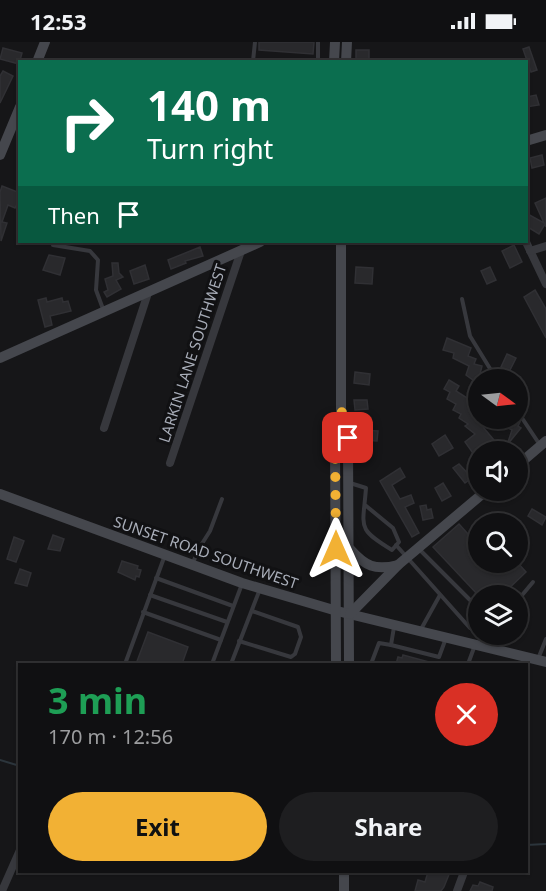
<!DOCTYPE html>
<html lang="en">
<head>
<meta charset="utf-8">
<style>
  body { margin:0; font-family:"Noto Sans",sans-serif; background:#1e1e20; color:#f1f3f6; height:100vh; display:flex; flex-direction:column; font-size:22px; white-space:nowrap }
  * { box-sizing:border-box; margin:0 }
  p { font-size:20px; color:#9c9d9f }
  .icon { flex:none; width:33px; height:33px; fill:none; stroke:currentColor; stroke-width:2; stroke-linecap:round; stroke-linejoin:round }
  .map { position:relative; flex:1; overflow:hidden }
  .sheet { position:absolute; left:18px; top:621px; width:510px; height:210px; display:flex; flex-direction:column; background:#101012; border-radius:0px; box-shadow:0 2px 4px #0004,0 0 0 2px #303032 }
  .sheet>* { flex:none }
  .top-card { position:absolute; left:18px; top:18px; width:510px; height:183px; border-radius:0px; box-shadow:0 2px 4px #0004,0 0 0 2px #303032; background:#0b6e4f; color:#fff; overflow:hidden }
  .needle { width:39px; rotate:105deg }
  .tools { position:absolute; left:468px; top:327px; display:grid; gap:12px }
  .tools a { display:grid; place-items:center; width:60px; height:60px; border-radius:50%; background:#101012; box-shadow:0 2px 4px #0004,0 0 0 2px #303032; font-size:30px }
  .pin { position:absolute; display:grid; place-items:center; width:51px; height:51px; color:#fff; margin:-26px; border-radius:12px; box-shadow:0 3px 9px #0006 }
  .me { position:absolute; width:66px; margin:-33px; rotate:0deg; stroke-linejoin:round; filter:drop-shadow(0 0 4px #0008) }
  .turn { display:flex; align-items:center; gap:21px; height:126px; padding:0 30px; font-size:27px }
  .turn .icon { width:78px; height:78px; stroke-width:2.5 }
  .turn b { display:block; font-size:42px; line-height:51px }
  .then { display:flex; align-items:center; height:57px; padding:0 30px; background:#0003; gap:12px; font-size:22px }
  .round { display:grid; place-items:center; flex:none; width:63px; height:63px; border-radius:32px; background:#1e1e20 }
  .head { display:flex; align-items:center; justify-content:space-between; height:102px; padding:0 30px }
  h1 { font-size:36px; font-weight:700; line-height:45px; color:#1e9e55 }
  .action { display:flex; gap:12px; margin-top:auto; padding:12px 30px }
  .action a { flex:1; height:69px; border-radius:36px; background:#f2b134; color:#111; font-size:24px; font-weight:700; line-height:69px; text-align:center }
  .action a+a { background:#1e1e20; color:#f1f3f6 }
  .status { display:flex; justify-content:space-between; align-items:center; height:42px; padding:0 30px; background:#101012; direction:ltr }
  .status svg { height:16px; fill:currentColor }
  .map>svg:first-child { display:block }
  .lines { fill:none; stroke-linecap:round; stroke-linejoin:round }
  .stream { stroke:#2c353c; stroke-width:2 }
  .building { fill:#29292c; stroke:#303034; stroke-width:1.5 }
  .lane { stroke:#37383d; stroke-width:4 }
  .street { stroke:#37383d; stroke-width:8 }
  .secondary { stroke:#45474d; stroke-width:10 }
  .route { stroke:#f2b134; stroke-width:10; stroke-dasharray:0 18 }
  .labels { text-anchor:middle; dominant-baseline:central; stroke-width:6; stroke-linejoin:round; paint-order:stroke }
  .street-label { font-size:15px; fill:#a8adb8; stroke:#111113 }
</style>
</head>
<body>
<div class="status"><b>12:53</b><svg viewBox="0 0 49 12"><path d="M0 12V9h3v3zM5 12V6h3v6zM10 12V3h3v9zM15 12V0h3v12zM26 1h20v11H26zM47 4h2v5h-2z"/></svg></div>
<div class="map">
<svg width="546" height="849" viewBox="0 0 546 849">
  <rect width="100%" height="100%" fill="#161618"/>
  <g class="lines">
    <g class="stream">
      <polyline points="0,718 20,724"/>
      <polyline points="526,803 546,802"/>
    </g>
  </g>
  <g class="building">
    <polygon points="259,0 314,0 313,12 259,8"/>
    <polygon points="529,5 537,28 531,30 523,7"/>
    <polygon points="3,6 22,11 19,22 0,17"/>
    <rect x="356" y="8" width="13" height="12"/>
    <polygon points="3,29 13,34 0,61 0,34"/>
    <polygon points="536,53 539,63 526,65 526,55"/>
    <polygon points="542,113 544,123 532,126 530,116"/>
    <polygon points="2,144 20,151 20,155 15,166 8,163 2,180 7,181 1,199 0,150"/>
    <polygon points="546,156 546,185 545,182 539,192 526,184 526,171 544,181 535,161"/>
    <polygon points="514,203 522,220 510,226 502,209"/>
    <polygon points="200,205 203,214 185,219 186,221 171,227 168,218"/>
    <polygon points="49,213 65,216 60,233 43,228"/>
    <polygon points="112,221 118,221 119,231 123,235 116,238 121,247 107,255 104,250 108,248 105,237 113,234"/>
    <polygon points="145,223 149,237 134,242 130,229"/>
    <polygon points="356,225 373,226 372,242 355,241"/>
    <polygon points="490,225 496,238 487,242 481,229"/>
    <polygon points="535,248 546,267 546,296 524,255"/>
    <polygon points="46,256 47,260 62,256 63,260 68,259 71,269 50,274 52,283 45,285 38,258"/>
    <polygon points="447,296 471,306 468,314 476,317 474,322 482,324 480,332 492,338 473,338 466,333 469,324 453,316 454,311 443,308"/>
    <polygon points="507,312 516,316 509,330 501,325"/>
    <polygon points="355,330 370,332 369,343 354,341"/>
    <polygon points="449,338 459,344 456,349 475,361 472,366 478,371 478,376 486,379 483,385 504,410 478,410 478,428 470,417 475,414 465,400 475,392 465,384 468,382 459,376 461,372 453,368 456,362 447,357 450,350 444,347"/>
    <polygon points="354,358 367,358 368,367 355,368"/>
    <polygon points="495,376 513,376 520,380 518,384 521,386 507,403 512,388 508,386 509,382"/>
    <polygon points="362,388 378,389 377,399 361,398"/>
    <polygon points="445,393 453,406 439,414 432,402"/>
    <polygon points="459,422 472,436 465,441 453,426"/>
    <polygon points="400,426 405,435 392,443 400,457 411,453 414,461 405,465 419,491 412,495 380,439"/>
    <polygon points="443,441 451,454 442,459 435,446"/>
    <polygon points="426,463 427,468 431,467 433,476 423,478 420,464"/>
    <polygon points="532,467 546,475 542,483 528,474"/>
    <polygon points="459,482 478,503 478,520 517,520 526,530 501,554 479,554 433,505"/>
    <polygon points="53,493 64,497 60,509 48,507"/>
    <polygon points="14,495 24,499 16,520 7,517"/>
    <polygon points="122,519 138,524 137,527 141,528 139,535 136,534 135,538 118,530"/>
    <polygon points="20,527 31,531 27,544 15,541"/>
    <polygon points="148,590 188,605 182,622 136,622"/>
    <polygon points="403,613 433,621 433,622 396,622 398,615 402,616"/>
    <polygon points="428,830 450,830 444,845 441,849 415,849 418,838 425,840"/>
    <polygon points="480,840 493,845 492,849 470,849 473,843 478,844"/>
  </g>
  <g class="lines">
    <g class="lane">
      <polyline points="318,0 318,19 331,19"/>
      <polyline points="254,18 318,19"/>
      <polyline points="253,19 255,0"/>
      <polyline points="53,203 90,209 98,218 96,248 103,267"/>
      <polyline points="462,257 470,294 497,338"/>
      <polyline points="518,370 540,403"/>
      <path d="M350,441L366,446C363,486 356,486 392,508L399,500L393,486L365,463"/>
      <polyline points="396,503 470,586 478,590"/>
      <polyline points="419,507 478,566"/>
      <polyline points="193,521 198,508 210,489 222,457"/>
      <polyline points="156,536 233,564"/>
      <polyline points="150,553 227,580"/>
      <polyline points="518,558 533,540"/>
      <polyline points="143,570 221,598"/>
      <polyline points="394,585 391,603 439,615 446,596"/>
      <polyline points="420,589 440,553"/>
      <polyline points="483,592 497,599"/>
      <polyline points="239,599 291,615 295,612 301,595 298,585 252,569"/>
      <polyline points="538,617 546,597"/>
      <polyline points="125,622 165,513"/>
      <polyline points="212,622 242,542"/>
      <polyline points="231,622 260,547"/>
      <polyline points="371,622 379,601 391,603"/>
      <polyline points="468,622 475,603"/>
    </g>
    <g class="street">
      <polyline points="526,200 546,242"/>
      <polyline points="530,209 546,204"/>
      <polyline points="104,386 148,251"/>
      <polyline points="170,421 241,209"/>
      <polyline points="2,849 20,808"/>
      <polyline points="457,849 464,830"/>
    </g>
    <g class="secondary">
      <polyline points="37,20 45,0"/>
      <polyline points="334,20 335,0"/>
      <polyline points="346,20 347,0"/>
      <polyline points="526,99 546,93"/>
      <polyline points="0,113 20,65"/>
      <polyline points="341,200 341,367 348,396 349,622"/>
      <polyline points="0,316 260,200"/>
      <polyline points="518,423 546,399"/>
      <polyline points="0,452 242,541 337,569 546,620"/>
      <path d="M350,507C365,524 375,529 398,523"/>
      <polyline points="350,572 398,523 487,448"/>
      <polyline points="336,622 335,396 341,370"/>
      <polyline points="344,830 344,849"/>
    </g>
  </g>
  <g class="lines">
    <polyline class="route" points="336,507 335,396 341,367 348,396"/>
  </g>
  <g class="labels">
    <g class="street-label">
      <text transform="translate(192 311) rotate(-72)">LARKIN LANE SOUTHWEST</text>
      <text transform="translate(206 510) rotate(19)">SUNSET ROAD SOUTHWEST</text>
    </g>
  </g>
</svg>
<div class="tools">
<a><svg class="needle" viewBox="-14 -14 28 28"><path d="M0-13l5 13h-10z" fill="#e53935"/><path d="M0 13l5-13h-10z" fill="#9c9d9f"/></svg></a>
<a><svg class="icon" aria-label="sound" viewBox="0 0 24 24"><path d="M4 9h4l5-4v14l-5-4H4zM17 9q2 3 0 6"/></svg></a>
<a><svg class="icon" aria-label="search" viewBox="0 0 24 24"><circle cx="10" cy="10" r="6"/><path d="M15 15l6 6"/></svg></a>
<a><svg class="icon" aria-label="layers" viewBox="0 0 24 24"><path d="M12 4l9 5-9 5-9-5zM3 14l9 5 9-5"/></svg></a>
</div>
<div class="pin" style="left:348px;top:396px;background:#d93025"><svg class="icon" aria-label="arrive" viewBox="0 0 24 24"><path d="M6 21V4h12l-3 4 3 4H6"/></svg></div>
<svg class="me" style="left:336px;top:507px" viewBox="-20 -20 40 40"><path d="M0-17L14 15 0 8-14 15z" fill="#f2b134" stroke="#fff" stroke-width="4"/></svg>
<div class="top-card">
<div class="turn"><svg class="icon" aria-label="right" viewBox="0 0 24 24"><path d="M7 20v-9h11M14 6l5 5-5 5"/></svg><div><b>140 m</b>Turn right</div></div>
<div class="then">Then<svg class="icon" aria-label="arrive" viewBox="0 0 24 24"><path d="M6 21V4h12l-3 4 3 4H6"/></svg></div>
</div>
<section class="sheet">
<div class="head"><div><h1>3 min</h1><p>170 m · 12:56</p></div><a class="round" style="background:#d93025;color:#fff"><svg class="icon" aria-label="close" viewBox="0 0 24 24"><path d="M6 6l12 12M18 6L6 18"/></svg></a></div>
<div class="action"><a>Exit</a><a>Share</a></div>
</section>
</div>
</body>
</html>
